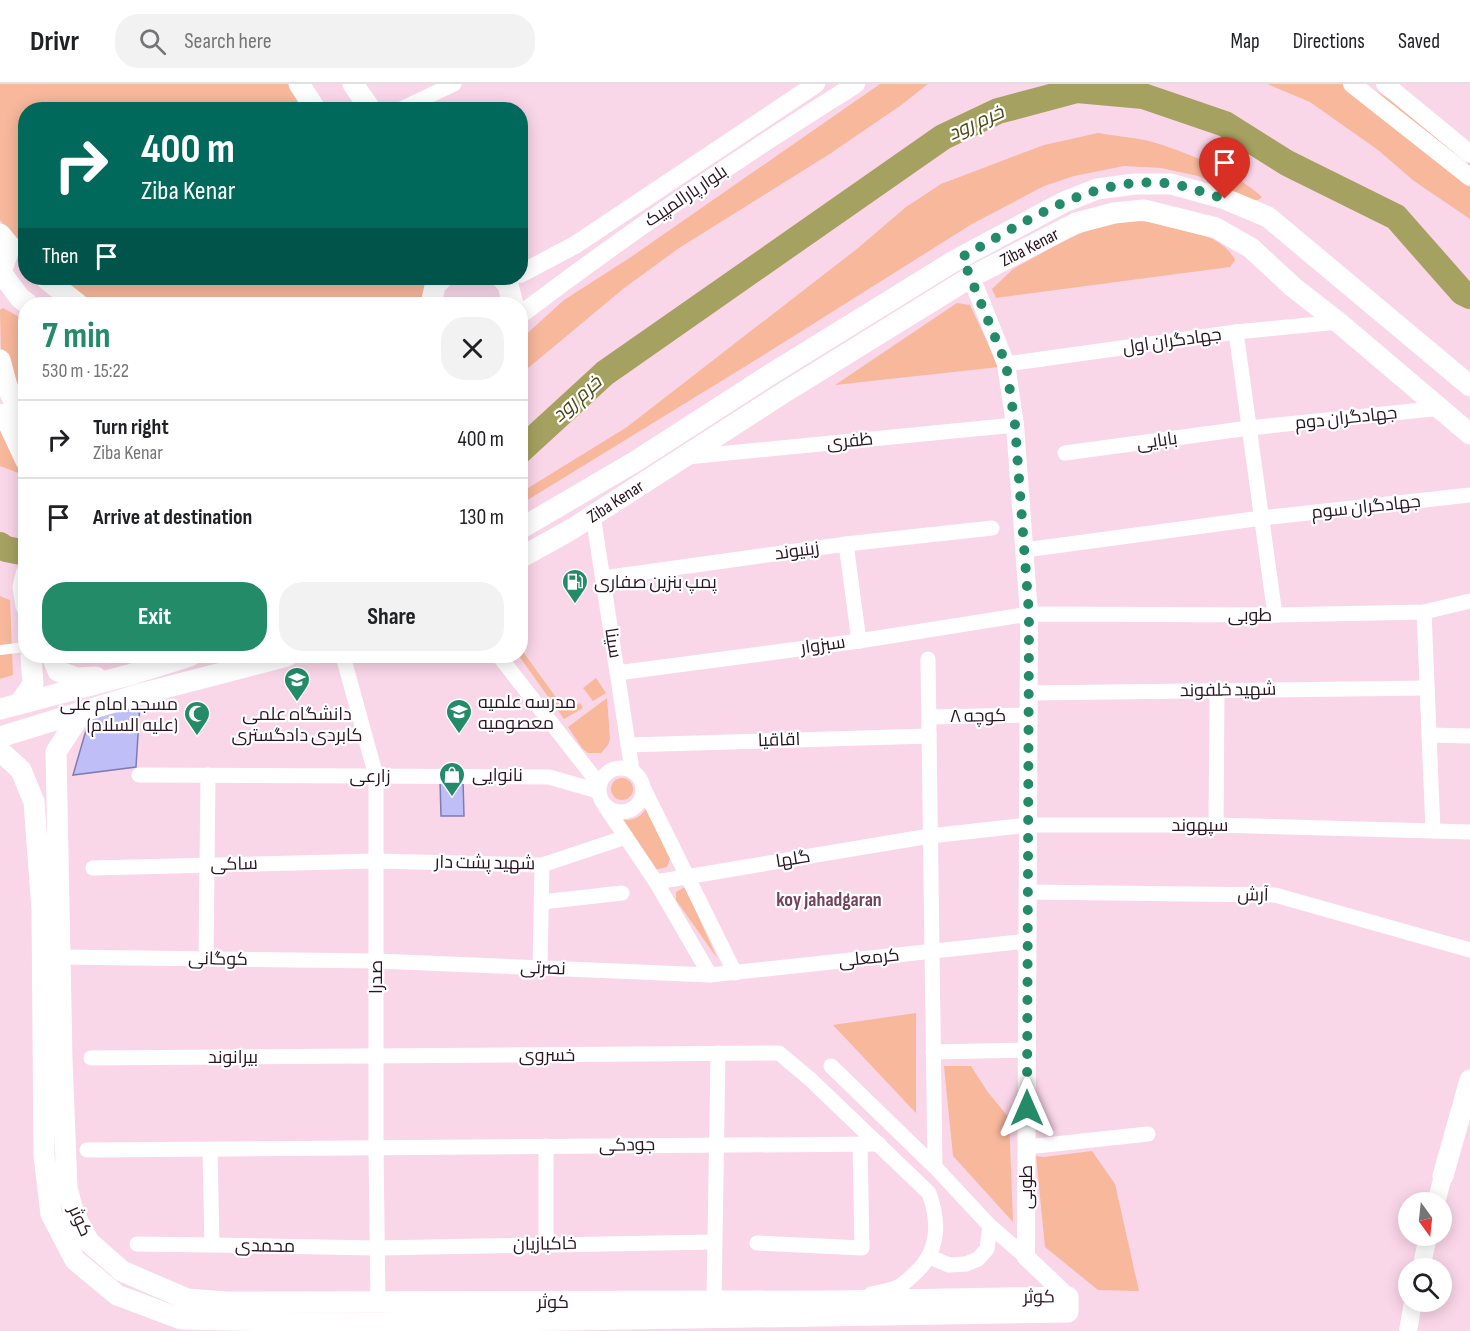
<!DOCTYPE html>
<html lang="en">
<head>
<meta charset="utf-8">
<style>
  body { margin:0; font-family:"Sofia Sans Condensed",Cairo,sans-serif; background:#f2f2f2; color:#202124; height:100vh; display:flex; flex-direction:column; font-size:22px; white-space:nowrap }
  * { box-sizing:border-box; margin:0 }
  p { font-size:20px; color:#757577 }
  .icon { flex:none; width:33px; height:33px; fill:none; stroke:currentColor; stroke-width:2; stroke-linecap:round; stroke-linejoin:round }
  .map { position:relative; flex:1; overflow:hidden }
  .side { position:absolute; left:18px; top:213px; width:510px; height:366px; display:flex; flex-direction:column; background:#fff; border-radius:24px; box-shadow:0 3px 15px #0003 }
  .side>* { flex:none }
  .top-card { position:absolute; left:18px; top:18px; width:510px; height:183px; border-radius:24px; box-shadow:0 3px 15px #0003; background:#00695c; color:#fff; overflow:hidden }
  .needle { width:39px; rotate:165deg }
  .controls { position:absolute; left:1398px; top:1108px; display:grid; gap:12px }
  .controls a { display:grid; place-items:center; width:54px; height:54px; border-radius:50%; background:#fff; box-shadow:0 3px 15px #0003; font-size:30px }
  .pin { position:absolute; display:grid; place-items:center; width:51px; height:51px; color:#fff; margin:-62px -26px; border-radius:50% 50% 50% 0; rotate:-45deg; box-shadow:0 0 6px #0007 }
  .pin .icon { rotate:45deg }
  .me { position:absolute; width:66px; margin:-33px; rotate:0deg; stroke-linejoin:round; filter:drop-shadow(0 0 4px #0008) }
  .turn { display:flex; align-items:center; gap:21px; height:126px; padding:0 24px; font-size:27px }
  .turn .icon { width:78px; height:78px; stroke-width:2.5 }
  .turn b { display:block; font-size:42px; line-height:51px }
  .then { display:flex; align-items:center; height:57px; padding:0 24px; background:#0003; gap:12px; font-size:22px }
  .round { display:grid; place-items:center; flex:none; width:63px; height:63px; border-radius:24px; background:#f2f2f2 }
  .headline { display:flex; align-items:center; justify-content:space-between; height:102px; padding:0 24px }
  h1 { font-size:36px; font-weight:700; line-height:45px; color:#238b68 }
  .cta { display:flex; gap:12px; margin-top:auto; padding:12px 24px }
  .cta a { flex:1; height:69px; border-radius:24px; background:#238b68; color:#fff; font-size:24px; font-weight:700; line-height:69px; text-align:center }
  .cta a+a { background:#f2f2f2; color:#202124 }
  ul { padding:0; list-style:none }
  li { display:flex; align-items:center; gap:18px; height:78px; padding:0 24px; border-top:2px solid #e0e0e0 }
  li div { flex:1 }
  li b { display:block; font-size:22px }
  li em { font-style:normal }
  header { display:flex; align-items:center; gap:36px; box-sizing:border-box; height:84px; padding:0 30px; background:#fff; border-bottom:2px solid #e0e0e0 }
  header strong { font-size:28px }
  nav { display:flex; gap:33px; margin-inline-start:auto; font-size:21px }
  .search { width:420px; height:54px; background:#f2f2f2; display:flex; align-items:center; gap:15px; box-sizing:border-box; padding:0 21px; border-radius:24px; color:#757577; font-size:22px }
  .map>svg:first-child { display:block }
  .green { fill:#f8b89c }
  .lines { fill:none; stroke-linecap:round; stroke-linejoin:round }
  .river { stroke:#a5a161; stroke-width:26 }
  .building { fill:#bfbef6; stroke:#7e7cb0; stroke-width:1.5 }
  .pedestrian { stroke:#fff; stroke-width:10 }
  .minor { stroke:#fff; stroke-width:15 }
  .tertiary { stroke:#fff; stroke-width:18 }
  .secondary { stroke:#fff; stroke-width:21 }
  .route { stroke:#238b68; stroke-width:10; stroke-dasharray:0 18 }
  .labels { text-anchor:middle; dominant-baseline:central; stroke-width:4.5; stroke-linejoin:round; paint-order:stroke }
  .street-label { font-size:18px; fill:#291420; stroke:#fff }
  .poi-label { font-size:18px; fill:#291420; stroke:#fff; text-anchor:start }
  .water-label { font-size:20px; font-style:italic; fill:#4e4a18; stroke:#fff }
  .neighbourhood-label { font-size:20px; font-weight:bold; fill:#73425e; stroke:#fff }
</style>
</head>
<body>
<header>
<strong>Drivr</strong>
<div class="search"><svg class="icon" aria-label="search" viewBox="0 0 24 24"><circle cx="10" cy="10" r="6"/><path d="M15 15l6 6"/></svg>Search here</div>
<nav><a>Map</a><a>Directions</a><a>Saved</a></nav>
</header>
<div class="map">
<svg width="1470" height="1247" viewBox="0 0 1470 1247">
  <rect width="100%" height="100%" fill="#fad6e9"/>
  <g class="green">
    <polygon points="0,0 298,0 315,25 26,26 25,172 0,136"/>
    <polygon points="880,0 928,0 900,22 828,71 679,164 623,205 521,290 521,255 564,216 631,173"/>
    <polygon points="1267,0 1352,0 1372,5 1434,41 1470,58 1470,135 1414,97 1378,66 1310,18"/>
    <path d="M1098,49C1115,52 1132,53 1149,57C1185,67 1235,88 1262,113L1258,116H1253L1198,92L1161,84L1124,82L1074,92L1044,102L972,140L754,277L521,420L520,409L627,343L858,164L906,123L941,100L1044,61Z"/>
    <path d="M1129,136C1160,139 1220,145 1235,176L1230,183L996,214L992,205L1013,185L1064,157L1088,146Z"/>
    <polygon points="50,194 429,194 425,220 95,220"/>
    <polygon points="957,219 970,221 999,283 835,301"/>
    <polygon points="3,224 25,236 25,327 1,267 0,226"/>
    <polygon points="0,342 22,386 21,390 0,382"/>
    <polygon points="0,512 10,516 13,591 0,595"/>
    <polygon points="521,565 560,619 563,618 569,619 572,624 580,619 583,624 564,635 519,572 520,572"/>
    <polygon points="596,594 606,609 593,617 583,604"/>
    <polygon points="607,614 610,655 608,661 601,669 588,669 582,664 568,643"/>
    <circle cx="622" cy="705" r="11"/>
    <path d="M647,723L670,775L667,783L655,786L619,735C631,738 641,734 647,723Z"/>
    <polygon points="685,803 717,874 676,816 676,808"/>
    <polygon points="916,929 916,1029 833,941"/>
    <polygon points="944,982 971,982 987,1007 1009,1034 1013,1138 953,1072"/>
    <polygon points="1092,1067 1115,1100 1139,1207 1098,1206 1045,1163 1036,1072 1044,1073"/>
  </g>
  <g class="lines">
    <g class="river">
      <polyline points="520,367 605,289 943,53 998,27 1077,6 1143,12 1225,40 1287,79 1396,133 1462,208 1470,212"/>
      <polyline points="0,461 6,465 26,469"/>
    </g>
  </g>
  <g class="building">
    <polygon points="140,619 136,683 73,691 89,636"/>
    <polygon points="440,696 463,696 464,732 441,732"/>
  </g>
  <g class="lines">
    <polyline class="pedestrian" points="0,566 26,563"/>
    <g class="minor">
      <polyline points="399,26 454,0"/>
      <polyline points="1236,248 1275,531"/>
      <polyline points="1006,280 1236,248 1338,238"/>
      <polyline points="1065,369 1249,344 1442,324"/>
      <polyline points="687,373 1015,341"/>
      <polyline points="593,431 632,686"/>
      <polyline points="846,460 859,557"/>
      <polyline points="1025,466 1262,434 1470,411"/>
      <polyline points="603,494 846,460 992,444"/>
      <polyline points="1424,528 1433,747"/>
      <polyline points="343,572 376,692 376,1064 378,1219"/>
      <polyline points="499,572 599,700"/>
      <polyline points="928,575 935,1083"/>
      <polyline points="617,589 859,557 1029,530 1275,531 1424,528 1470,517"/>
      <polyline points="1028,609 1427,604"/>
      <polyline points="929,633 1028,631"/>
      <polyline points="1429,651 1470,652"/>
      <polyline points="628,661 929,652"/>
      <circle cx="621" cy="706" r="22"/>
      <polyline points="139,691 549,693 598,707"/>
      <polyline points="643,703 735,889"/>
      <polyline points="605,722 656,798 710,891"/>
      <polyline points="1216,741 1217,606"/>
      <polyline points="93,784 375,777 542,781 626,753"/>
      <polyline points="656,798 930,752 1028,741 1216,741 1470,748"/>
      <polyline points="1028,808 1275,811 1470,866"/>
      <polyline points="542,818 622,809"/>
      <polyline points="60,873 377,877 710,891 1027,857"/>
      <polyline points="206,875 208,691"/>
      <polyline points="540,883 542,781"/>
      <polyline points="933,968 1027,966"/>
      <path d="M91,974L779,969L810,995L929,1109C940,1139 939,1169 913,1191C909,1195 904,1200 898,1203C890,1207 879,1208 871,1210"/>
      <polyline points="831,982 935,1083 990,1142 1026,1173"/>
      <polyline points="1027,1063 1148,1050"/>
      <polyline points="87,1066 879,1060"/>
      <polyline points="210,1066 212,1161 376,1164 714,1158"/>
      <polyline points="757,1159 862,1164 860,1060"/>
      <polyline points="137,1160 212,1161"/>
      <polyline points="546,1160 546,1062"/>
      <polyline points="930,1173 949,1181 966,1180 978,1175 987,1165 990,1142"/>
      <polyline points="714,1217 718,969"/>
    </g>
    <g class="tertiary">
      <polyline points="1352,0 1470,93"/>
      <polyline points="1385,0 1470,70"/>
      <polyline points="520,190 575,161 816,0"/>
      <polyline points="971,193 1006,280 1015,341 1029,530 1026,1173 1068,1213"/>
      <path d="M520,231C628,149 741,72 856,0"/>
      <polyline points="1436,1119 1443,1092"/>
      <polyline points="1421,1185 1428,1152"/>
      <polyline points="1408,1247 1413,1218"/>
    </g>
    <g class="secondary">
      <polyline points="299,0 316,26"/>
      <polyline points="353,0 371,26"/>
      <polyline points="0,150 10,162 0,191"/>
      <polyline points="0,187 20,214 28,220"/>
      <polyline points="45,194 78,220"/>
      <polyline points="502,194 508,201 513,220"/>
      <polyline points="431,220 435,202 442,194"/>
      <polyline points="0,276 7,302 26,344"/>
      <polyline points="4,330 26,377"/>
      <polyline points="520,445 636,377 771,290 954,177 1064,118 1097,105 1135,100 1171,100 1225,115 1268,133 1470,302"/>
      <path id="s1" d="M520,474L572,445L785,308L971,193L1076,139L1114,129L1144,126L1216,144L1251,164L1293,203L1338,238L1470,350"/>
      <polyline points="26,490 23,503 26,522"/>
      <polyline points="52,572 58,587 77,594 96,593"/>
      <polyline points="19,620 33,600 31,572"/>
      <polyline points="0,625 129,591 190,572"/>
      <polyline points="0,653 137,611 287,572"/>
      <polyline points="0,667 21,686 34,718 42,825 44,1072 51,1130 75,1176 117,1211 181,1235 379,1239 1068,1228 1068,1213 838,1217 227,1218 187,1215 122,1187 89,1158 74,1130 67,1104 62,975 56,668 82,628"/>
      <polyline points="1443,1092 1470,996"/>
    </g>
  </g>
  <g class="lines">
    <path class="route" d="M1027,1024L1029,530L1015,341L1006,280L962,173C1026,138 1095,89 1172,100C1190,103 1208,110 1225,115"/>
  </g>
  <defs>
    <symbol id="fuel-pin" viewBox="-11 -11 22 30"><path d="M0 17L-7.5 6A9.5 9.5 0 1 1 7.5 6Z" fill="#238b68" stroke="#fff"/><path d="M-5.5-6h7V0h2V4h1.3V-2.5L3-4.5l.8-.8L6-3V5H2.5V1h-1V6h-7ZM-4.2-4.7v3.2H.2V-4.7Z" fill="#fff"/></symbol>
    <symbol id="university-pin" viewBox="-11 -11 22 30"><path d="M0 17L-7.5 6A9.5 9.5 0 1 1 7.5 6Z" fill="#238b68" stroke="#fff"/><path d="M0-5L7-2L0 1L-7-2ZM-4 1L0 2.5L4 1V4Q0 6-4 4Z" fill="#fff"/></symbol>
    <symbol id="mosque-pin" viewBox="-11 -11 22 30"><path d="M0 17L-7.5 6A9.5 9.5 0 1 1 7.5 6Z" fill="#238b68" stroke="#fff"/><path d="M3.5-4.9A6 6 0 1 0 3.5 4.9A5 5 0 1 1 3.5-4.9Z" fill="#fff"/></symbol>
    <symbol id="shop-pin" viewBox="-11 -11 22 30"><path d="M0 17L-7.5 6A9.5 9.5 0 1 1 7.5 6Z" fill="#238b68" stroke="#fff"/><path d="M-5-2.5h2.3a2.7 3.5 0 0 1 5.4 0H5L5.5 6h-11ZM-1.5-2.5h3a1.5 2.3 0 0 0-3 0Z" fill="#fff"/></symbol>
  </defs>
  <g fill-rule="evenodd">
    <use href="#fuel-pin" x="560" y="483" width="30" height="40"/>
    <use href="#university-pin" x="282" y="581" width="30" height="40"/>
    <use href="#university-pin" x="444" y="613" width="30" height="40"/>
    <use href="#mosque-pin" x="182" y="615" width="30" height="40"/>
    <use href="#shop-pin" x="437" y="676" width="30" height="40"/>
  </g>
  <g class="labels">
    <g class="street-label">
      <text transform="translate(686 112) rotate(-34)">بلوار پارالمپیک</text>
      <text stroke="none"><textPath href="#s1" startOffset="597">Ziba Kenar</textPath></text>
      <text transform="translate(1172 257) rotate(-8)">جهادگران اول</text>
      <text transform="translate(1346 334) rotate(-6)">جهادگران دوم</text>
      <text transform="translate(850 357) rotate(-5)">ظفری</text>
      <text transform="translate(1157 357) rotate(-8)">بابایی</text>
      <text stroke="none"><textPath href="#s1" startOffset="111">Ziba Kenar</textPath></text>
      <text transform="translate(1366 423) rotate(-6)">جهادگران سوم</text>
      <text transform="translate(797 467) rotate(-8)">زینیوند</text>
      <text x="1250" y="531">طوبی</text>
      <text transform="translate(613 559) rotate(81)">سینا</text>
      <text transform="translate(823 561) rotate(-8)">سبزوار</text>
      <text transform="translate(1228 606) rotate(-1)">شهید خلفوند</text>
      <text transform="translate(978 632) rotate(-1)">کوچه ۸</text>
      <text transform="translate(779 656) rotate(-2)">اقاقیا</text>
      <text x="370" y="692">زارعی</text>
      <text x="1200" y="741">سپهوند</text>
      <text transform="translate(793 775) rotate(-9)">گلها</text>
      <text transform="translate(485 779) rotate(1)">شهید پشت دار</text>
      <text transform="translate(234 780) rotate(-1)">ساکی</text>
      <text transform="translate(1253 811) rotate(1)">آرش</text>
      <text transform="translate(869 874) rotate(-6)">کرمعلی</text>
      <text transform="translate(218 875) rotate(1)">کوگانی</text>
      <text transform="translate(543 884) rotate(2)">نصرتی</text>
      <text transform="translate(376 893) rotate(-90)">صدرا</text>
      <text x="547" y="971">خسروی</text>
      <text x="233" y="973">بیرانوند</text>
      <text transform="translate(627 1061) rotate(-1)">جودکی</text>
      <text transform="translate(1026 1103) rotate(-90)">طوبی</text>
      <text transform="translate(80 1137) rotate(66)">کوثر</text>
      <text transform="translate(545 1160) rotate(-1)">خاکبازیان</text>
      <text transform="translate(265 1162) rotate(1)">محمدی</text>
      <text transform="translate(1039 1213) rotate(-1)">کوثر</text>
      <text x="553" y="1218">کوثر</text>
    </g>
    <g class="poi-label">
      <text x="594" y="498">پمپ بنزین صفاری</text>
      <text x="478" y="618">مدرسه علمیه<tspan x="478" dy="21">معصومیه</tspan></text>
      <text x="178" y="620" text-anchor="end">مسجد امام علی<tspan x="178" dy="21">(علیه السلام)</tspan></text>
      <text x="297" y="630" text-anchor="middle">دانشگاه علمی<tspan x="297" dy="21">کابردی دادگستری</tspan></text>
      <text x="472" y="691">نانوایی</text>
    </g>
    <g class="water-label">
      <text transform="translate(976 39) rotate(-24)">خرم رود</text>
      <text transform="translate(577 315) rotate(-42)">خرم رود</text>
    </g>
    <g class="neighbourhood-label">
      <text x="829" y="816">koy jahadgaran</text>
    </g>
  </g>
</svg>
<div class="controls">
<a><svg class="needle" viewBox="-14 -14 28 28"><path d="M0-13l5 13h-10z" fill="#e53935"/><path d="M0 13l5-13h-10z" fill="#757577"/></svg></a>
<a><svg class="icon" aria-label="search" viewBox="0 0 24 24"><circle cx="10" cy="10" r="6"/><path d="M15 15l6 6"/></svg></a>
</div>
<div class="pin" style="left:1225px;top:115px;background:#d93025"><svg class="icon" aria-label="arrive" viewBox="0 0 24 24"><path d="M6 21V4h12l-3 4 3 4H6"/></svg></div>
<svg class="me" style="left:1027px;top:1024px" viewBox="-20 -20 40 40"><path d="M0-17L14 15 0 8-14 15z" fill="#238b68" stroke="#fff" stroke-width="4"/></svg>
<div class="top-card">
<div class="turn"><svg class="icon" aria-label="right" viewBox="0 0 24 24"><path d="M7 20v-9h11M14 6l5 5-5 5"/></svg><div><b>400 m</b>Ziba Kenar</div></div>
<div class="then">Then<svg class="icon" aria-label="arrive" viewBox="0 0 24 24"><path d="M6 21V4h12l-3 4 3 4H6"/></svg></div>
</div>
<section class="side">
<div class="headline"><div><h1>7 min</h1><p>530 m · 15:22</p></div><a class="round"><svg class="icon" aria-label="close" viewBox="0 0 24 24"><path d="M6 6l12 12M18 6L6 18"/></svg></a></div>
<ul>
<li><svg class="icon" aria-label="right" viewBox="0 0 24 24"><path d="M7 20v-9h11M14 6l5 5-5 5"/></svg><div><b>Turn right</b><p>Ziba Kenar</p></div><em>400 m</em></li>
<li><svg class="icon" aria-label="arrive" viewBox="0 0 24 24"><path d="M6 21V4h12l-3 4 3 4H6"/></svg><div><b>Arrive at destination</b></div><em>130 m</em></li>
</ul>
<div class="cta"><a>Exit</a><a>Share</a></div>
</section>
</div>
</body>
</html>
